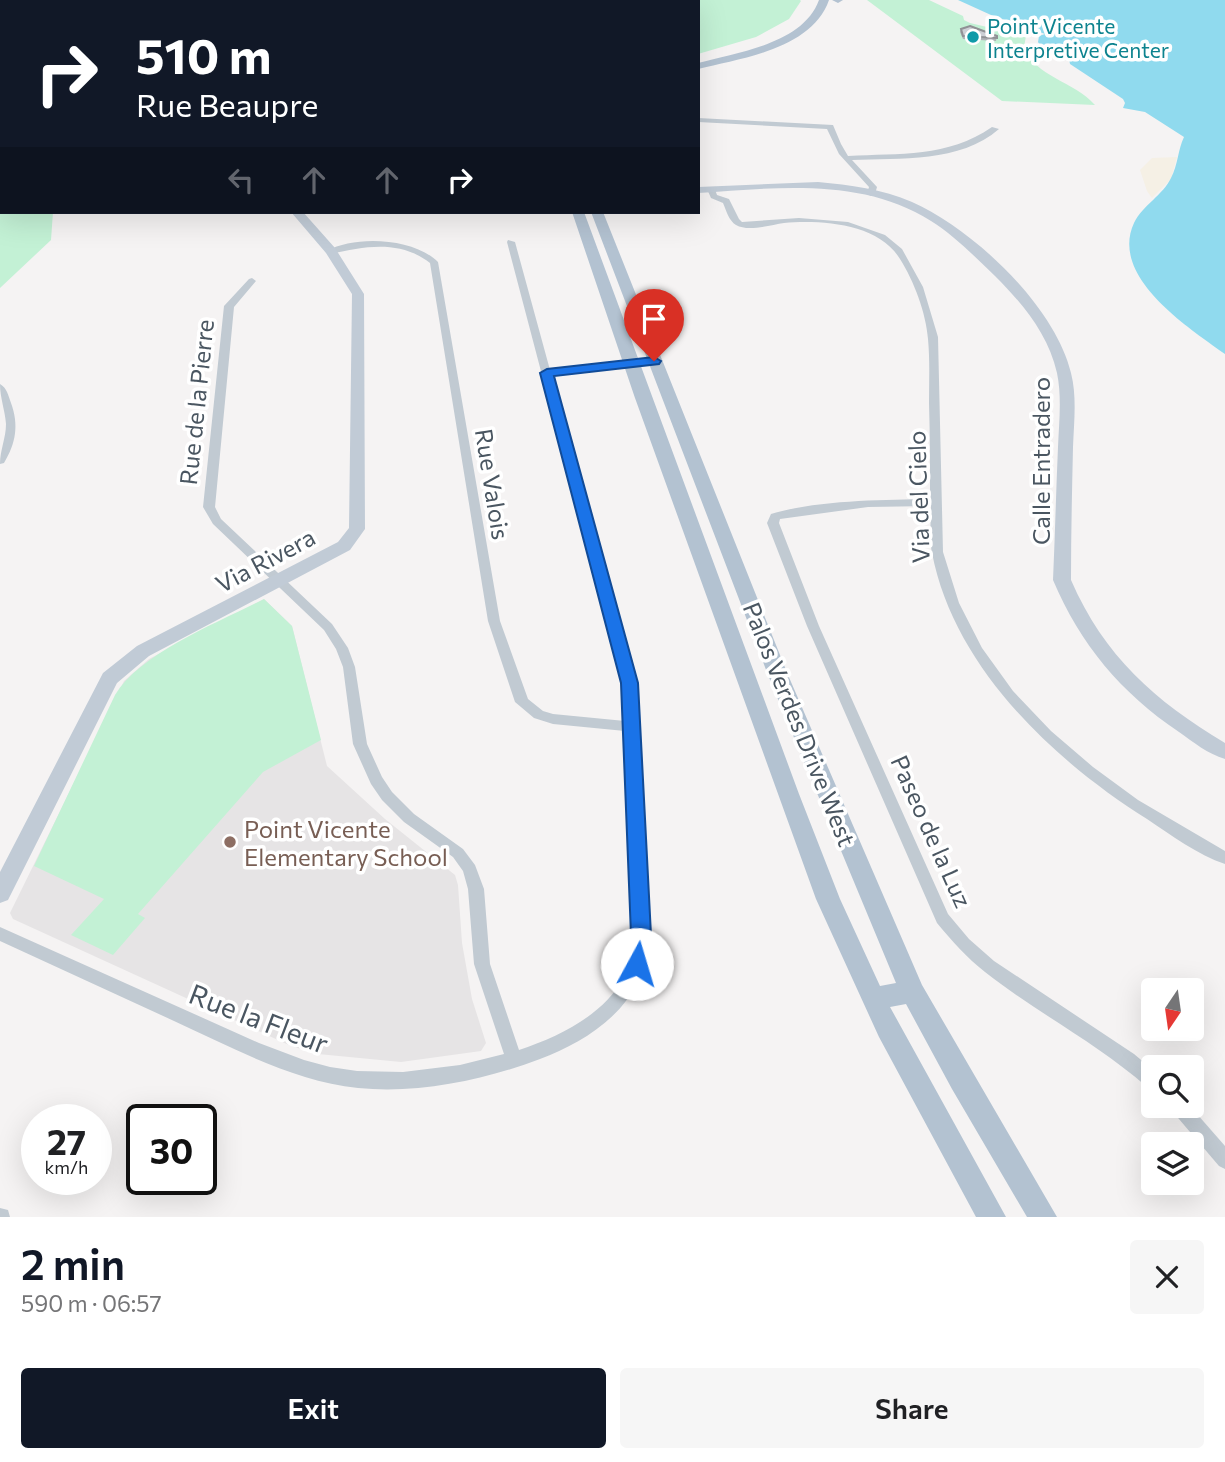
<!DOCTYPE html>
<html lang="en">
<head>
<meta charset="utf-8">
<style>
  body { margin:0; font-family:Commissioner,sans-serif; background:#f6f6f6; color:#202124; height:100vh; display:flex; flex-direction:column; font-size:26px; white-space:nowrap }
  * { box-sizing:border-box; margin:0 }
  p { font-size:23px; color:#757577 }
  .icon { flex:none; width:38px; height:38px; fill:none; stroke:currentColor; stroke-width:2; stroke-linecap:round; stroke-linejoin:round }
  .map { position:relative; height:1217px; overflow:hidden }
  .details { display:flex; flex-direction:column; background:#fff; flex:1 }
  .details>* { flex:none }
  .top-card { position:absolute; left:0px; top:0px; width:700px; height:214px; box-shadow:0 7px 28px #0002; background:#111827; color:#fff; overflow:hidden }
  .needle { width:46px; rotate:193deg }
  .fabs { position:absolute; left:1141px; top:978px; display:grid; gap:14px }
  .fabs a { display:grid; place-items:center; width:63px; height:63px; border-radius:7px; background:#fff; box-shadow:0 7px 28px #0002; font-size:35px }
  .speed { position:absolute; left:21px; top:1104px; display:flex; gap:14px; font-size:35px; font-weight:700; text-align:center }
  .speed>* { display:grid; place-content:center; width:91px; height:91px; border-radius:50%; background:#fff; box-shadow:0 7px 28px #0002; line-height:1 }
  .speed small { font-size:18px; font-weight:400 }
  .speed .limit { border:4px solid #111; border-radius:10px; background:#fff; color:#111 }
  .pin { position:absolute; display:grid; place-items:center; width:60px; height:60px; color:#fff; margin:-72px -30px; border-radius:50% 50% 50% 0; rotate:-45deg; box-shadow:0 0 7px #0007 }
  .pin .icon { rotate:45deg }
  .me { position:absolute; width:77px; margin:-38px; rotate:6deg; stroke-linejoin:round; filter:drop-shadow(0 0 5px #0008) }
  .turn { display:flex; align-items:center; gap:24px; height:147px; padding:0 21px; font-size:32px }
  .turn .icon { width:91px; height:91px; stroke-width:2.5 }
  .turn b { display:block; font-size:49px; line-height:60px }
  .lanes { display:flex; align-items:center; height:66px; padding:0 21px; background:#0003; justify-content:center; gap:35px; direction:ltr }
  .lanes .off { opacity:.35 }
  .round { display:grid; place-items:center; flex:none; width:74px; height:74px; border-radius:7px; background:#f6f6f6 }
  .overview { display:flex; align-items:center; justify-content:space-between; height:119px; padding:0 21px }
  h1 { font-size:42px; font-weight:600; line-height:52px; color:#111827 }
  .cta { display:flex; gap:14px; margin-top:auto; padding:14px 21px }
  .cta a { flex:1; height:80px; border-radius:7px; background:#111827; color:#fff; font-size:28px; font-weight:600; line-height:80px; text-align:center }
  .cta a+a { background:#f6f6f6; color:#202124 }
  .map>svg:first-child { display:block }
  .education { fill:#e6e4e5 }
  .green { fill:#c3f1d5 }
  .sand { fill:#f5f0e5 }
  .water { fill:#90daee }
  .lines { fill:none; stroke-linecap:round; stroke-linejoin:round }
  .street { fill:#c1cad2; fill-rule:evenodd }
  .secondary { fill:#c1cbd6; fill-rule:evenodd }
  .primary { fill:#b3c2d1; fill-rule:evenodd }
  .wall { fill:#b0b2b7 }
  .building { fill:#cdcfd5; stroke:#909195; stroke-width:2 }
  .route { fill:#1a73e8; stroke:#114b97; stroke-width:2 }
  .culture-dot { fill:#0f9aa8; stroke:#fff; stroke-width:2.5 }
  .education-dot { fill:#8d6e63; stroke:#fff; stroke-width:2.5 }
  .labels { text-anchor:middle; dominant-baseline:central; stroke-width:7; stroke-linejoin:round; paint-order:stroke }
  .far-culture-label { font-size:21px; fill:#0d838f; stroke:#fff; text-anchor:start }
  .street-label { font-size:24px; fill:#4a5661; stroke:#fff }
  .education-label { font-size:24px; fill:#785e54; stroke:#fff; text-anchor:start }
  .near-street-label { font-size:28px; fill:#4a5661; stroke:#fff }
</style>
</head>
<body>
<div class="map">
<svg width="1225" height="1217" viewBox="0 0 1225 1217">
  <rect width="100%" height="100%" fill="#f5f3f3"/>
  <polygon class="education" points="264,599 292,626 327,766 385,819 455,875 458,885 462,943 472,999 486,1043 481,1051 401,1062 318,1054 291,1046 13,919 10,913 124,681 149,659"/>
  <g class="green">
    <polygon points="330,0 800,0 801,1 789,19 756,37 698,54 698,2"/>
    <path d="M867,0H929L963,16L964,20L970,23L1026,36L1024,47C1035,77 1074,81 1095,105L1002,101Z"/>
    <polygon points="0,59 2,212 53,212 51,240 0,288"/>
    <path d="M264,599L292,626L321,740L263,772L138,914L145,918L113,955L71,935L104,899L34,866L115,695C141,652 220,622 264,599Z"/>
  </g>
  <polygon class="sand" points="1177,157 1171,179 1152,198 1147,191 1140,170 1152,158"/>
  <path class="water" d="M958,0H1225V354C1189,328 1109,277 1134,223C1143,205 1163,195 1171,178C1178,165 1178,149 1184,137L1145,112L1123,108L1125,103L1123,99L1070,64L1069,59L1042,49L1038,42L1039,36L1045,34L991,15Z"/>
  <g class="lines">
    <g class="street">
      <rect x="0" y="19" width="2" height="4"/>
      <polygon points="2,42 2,47 0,47 0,43"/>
      <path d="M698,118L833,125L841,144L848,156C900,153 947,158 992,127L999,129C960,163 900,158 852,160L877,187L875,194L871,196L867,194L869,187L839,154L827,129L698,122Z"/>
      <path d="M708,187H714L717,195L729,199L739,219L742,222L799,218L848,222L885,235L902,249L923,287L938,337L943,552L959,603L982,648L1013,691L1051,731L1093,767L1138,800L1225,851V864C1198,855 1171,835 1147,819C1053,760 954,667 932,553C929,538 931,521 931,506L868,507L780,519L779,523L819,626L948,914L969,939L994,961L1134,1054L1153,1070V1089L1147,1087C1097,1043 1037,1013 985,972C967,958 952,941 937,923L807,626L767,523L771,514C818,500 881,500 930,499C930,467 930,435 929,403C929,382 930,360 928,339C926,313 914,281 900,259C878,223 821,220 784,223C770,225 748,232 736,225C729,221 726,210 723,203L711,198L707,189Z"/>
      <path d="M508,240L515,242L550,370L655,358L660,361L655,364L552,375L637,683L649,935C647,949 645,963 640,977C623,1018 580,1044 540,1059C484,1080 419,1094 358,1088C293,1081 233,1048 174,1021C116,994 58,968 0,941V927L259,1043L304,1060L330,1067L357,1071L403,1072L460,1065L504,1054L474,964L468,889L463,871L453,857L404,822L382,800L371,784L353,744L343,667L336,649L324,630L213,524L203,507L224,306L249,279L252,278L256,281L234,307L215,507L221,519L332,624L348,648L355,667L367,744L382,777L392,792L414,814L463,849L475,865L484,889L490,964L519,1050C558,1037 603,1016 624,977C630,965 631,949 633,935L625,731L553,724L534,718L515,702L488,621L430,263C400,240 366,246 331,254L327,251C355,235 414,238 438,262L500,621L528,699L543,711L553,714L625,721L623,683L507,242Z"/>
      <path d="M0,384C7,388 8,395 11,403C19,425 16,443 4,463L0,464C0,450 6,438 6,424C5,410 0,398 0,384Z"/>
      <polygon points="1170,1106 1190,1106 1225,1146 1225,1169 1219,1166 1173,1112"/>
      <polygon points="0,1208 8,1210 10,1217 0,1217"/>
    </g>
    <g class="secondary">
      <path d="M818,182C850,185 882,189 912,202C973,229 1055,306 1071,373C1077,396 1074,422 1073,447C1072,491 1071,536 1071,580C1104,656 1155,701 1225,743V759C1208,754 1193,742 1179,732C1121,693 1080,644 1053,580C1055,536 1056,492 1058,447C1059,423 1062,397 1057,373C1048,334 1023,304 995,276C975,257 955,236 931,221C862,177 776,188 698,193V187Z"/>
      <polygon points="291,212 303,212 335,248 364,294 365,529 350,550 149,656 117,683 8,900 0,903 0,872 103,673 137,646 338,542 349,528 352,294 326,253"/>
    </g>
    <g class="primary">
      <polygon points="295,0 314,0 316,2 296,2"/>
      <path d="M819,0H829C812,49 742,58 698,69V63C738,52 803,44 819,0Z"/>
      <polygon points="832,0 843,0 838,3"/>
      <polygon points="572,212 584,212 799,794 840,899 880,986 896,983 768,675 591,212 603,212 788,675 922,985 1057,1217 1027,1217 952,1089 906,1004 890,1007 1006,1217 976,1217 879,1037 816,899 635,398"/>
    </g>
  </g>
  <polygon class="wall" points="961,29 997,36 996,41 963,39 960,32"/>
  <polygon class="building" points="970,26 997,36 997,38 963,36 961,29"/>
  <polygon class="route" points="654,357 661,361 659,364 554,376 638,683 651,935 644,970 637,973 629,970 626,964 631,935 621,683 540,373 547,369"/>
  <circle class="culture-dot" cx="973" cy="37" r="7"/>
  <circle class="education-dot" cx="230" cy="842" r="7"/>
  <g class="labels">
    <g class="far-culture-label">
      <text x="987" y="25">Point Vicente<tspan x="987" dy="24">Interpretive Center</tspan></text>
    </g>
    <g class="street-label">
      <text transform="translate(196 402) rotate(-84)">Rue de la Pierre</text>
      <text transform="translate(1040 461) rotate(-90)">Calle Entradero</text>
      <text transform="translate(493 484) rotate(81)">Rue Valois</text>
      <text transform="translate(918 497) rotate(-92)">Via del Cielo</text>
      <text transform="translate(265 560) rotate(-28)">Via Rivera</text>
      <text transform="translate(800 724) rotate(68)">Palos Verdes Drive West</text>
      <text transform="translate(932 831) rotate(66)">Paseo de la Luz</text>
    </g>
    <g class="education-label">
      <text x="244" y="828">Point Vicente<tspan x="244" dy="28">Elementary School</tspan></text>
    </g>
    <g class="near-street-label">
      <text transform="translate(259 1018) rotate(21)">Rue la Fleur</text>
    </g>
  </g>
</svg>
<div class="fabs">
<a><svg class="needle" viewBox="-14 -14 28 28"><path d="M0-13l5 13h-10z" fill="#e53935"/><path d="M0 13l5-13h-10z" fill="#757577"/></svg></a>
<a><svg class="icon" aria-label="search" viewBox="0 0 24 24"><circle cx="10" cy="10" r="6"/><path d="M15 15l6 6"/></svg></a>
<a><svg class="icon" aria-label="layers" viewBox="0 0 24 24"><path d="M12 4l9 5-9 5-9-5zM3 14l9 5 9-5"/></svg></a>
</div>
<div class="speed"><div>27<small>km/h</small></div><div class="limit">30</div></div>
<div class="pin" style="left:654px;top:361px;background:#d93025"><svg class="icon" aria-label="arrive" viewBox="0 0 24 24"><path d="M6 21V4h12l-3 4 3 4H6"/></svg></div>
<svg class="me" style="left:637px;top:964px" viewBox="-20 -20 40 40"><circle r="19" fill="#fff"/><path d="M0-13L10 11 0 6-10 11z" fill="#1a73e8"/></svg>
<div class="top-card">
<div class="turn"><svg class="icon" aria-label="right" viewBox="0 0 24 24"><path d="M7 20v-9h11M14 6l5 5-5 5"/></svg><div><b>510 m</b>Rue Beaupre</div></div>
<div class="lanes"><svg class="icon off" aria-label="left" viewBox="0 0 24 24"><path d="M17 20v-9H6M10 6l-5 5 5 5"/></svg><svg class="icon off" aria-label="ahead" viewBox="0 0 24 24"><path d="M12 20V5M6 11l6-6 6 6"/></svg><svg class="icon off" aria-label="ahead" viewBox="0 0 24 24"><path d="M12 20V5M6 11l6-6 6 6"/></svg><svg class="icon" aria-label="right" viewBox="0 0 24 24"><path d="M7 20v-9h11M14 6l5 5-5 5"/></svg></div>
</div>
</div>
<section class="details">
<div class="overview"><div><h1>2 min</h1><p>590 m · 06:57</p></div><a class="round"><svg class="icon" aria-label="close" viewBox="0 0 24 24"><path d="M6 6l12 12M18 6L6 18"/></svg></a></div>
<div class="cta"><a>Exit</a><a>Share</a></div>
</section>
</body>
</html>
